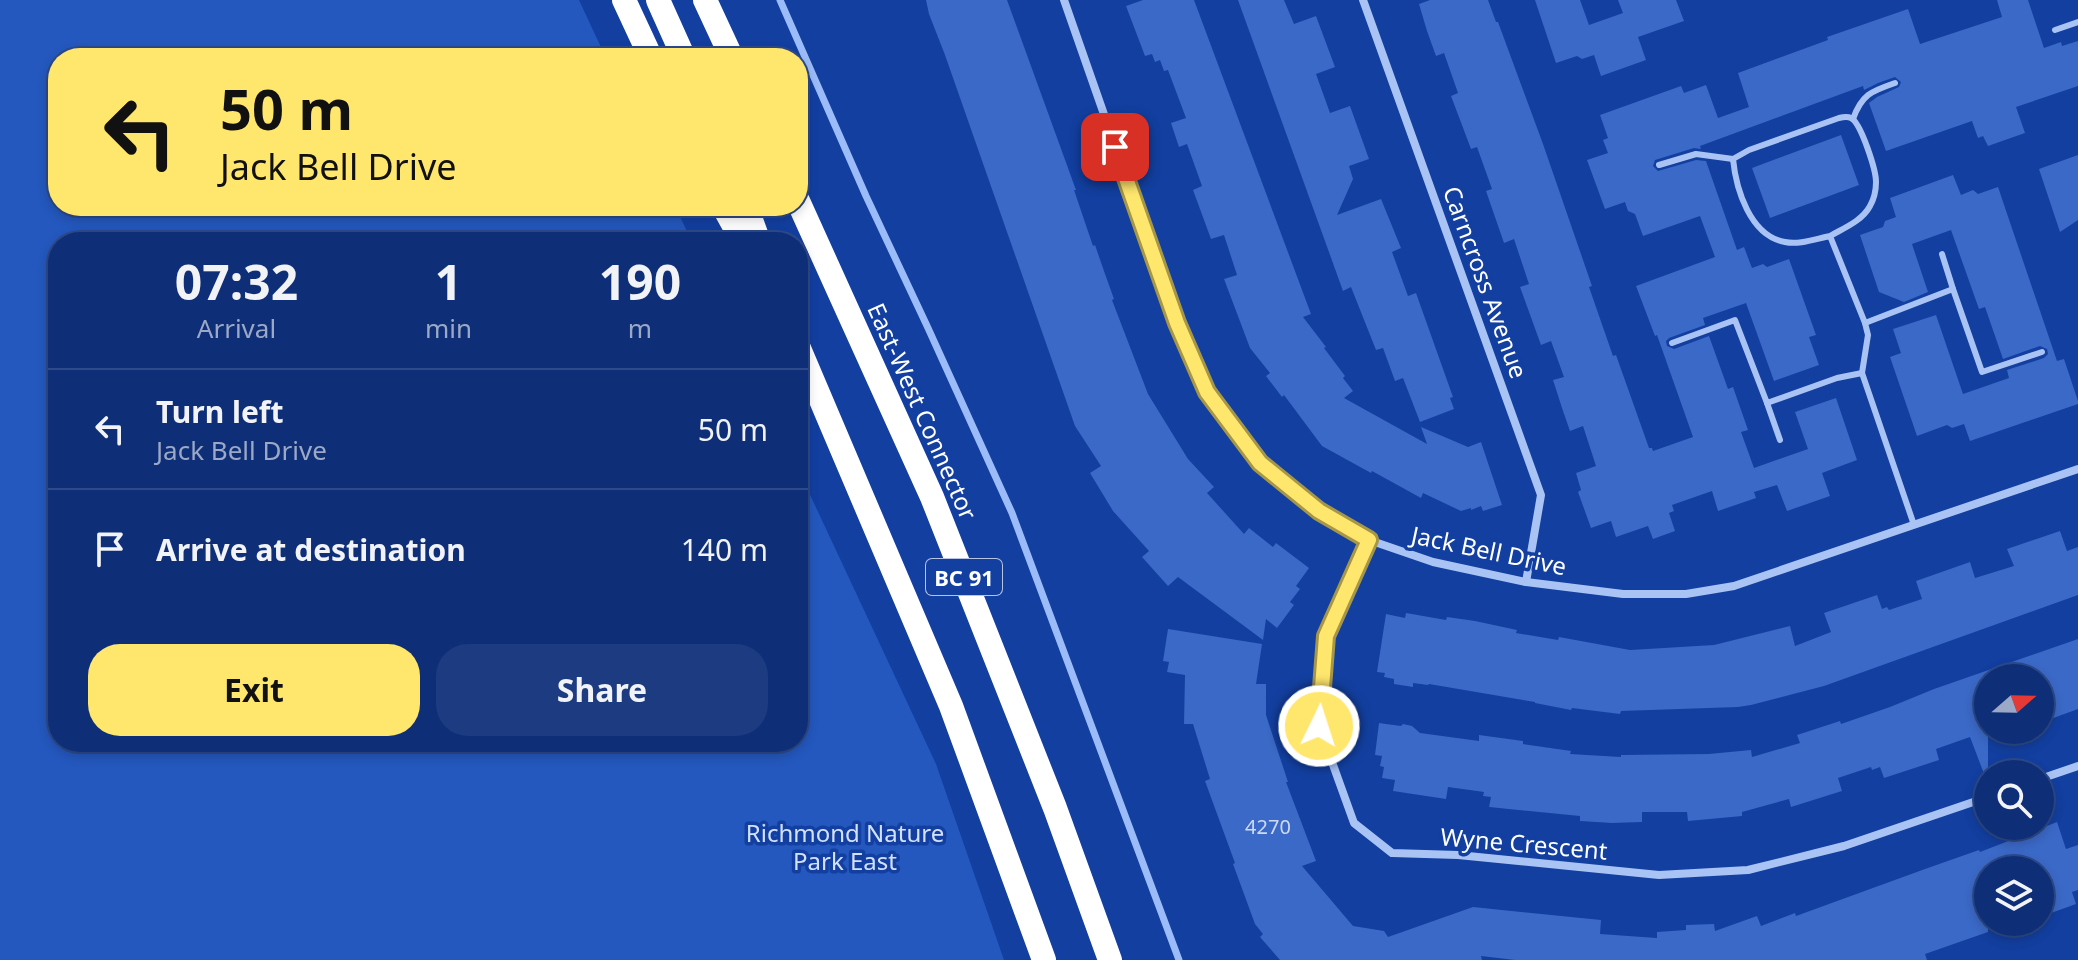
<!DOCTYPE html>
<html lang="en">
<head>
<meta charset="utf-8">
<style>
  body { margin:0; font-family:"Noto Sans",sans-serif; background:#1c3b80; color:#f1f3f6; height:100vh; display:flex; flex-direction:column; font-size:30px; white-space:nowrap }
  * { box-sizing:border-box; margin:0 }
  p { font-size:26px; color:#9ba9c6 }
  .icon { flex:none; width:44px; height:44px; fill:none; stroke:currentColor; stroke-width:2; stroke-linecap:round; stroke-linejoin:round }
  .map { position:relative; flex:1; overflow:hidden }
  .panel { position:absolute; left:48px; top:232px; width:760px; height:520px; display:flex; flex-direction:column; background:#0e2f78; border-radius:32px; box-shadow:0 4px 12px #0003,0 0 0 2px #2e4a8a }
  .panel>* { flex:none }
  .hud { position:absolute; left:48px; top:48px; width:760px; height:168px; border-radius:32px; box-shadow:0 4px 12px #0003,0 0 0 2px #2e4a8a; background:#ffe66d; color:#111; overflow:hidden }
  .needle { width:52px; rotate:70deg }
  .tools { position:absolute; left:1974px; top:664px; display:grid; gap:16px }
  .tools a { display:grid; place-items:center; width:80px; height:80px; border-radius:50%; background:#0e2f78; box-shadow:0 4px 12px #0003,0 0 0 2px #2e4a8a; font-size:40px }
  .pin { position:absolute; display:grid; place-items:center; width:68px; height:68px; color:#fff; margin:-34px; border-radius:16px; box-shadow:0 4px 12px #0006 }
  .me { position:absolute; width:88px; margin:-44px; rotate:4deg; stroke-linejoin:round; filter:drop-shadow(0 0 6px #0008) }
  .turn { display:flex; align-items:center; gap:28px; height:168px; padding:0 40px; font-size:36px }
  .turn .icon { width:104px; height:104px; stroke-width:2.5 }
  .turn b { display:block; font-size:56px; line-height:68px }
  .eta { display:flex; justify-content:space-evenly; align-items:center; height:136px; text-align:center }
  .eta b { font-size:48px; font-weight:700; line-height:56px }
  .button { display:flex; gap:16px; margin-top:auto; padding:16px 40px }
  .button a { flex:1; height:92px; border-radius:32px; background:#ffe66d; color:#111; font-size:32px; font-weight:700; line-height:92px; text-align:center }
  .button a+a { background:#1c3b80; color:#f1f3f6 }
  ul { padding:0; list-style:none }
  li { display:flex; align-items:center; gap:24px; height:120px; padding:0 40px; border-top:2px solid #2e4a8a }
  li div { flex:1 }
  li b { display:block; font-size:30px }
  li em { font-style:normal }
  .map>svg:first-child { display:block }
  .green { fill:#2458be }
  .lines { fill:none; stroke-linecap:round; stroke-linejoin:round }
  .stream { stroke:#9bbcf8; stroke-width:7 }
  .building { fill:#3b69c7 }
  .lane { stroke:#a9c3f5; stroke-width:6 }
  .street { stroke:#a9c3f5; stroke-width:8 }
  .highway { stroke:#fff; stroke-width:24 }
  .route-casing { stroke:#a69647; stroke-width:20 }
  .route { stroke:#ffe66d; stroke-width:14 }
  .labels { text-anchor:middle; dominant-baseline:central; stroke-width:7; stroke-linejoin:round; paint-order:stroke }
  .number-label { font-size:20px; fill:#cedaf1 }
  .shield { fill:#123fa0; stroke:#b8c5e2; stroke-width:2 }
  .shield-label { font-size:22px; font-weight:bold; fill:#fff }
  .street-label { font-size:24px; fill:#fff; stroke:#123fa0 }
  .park-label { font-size:24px; fill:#d2e1fe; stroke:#123fa0 }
</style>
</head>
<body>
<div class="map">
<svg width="2078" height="960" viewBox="0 0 2078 960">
  <rect width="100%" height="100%" fill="#123fa0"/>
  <polygon class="green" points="0,0 579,0 606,58 58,58 58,206 675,206 692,242 58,242 58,742 798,742 798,469 936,764 1004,960 0,960"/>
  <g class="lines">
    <polyline class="stream" points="780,0 866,196 928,328 1012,513 1179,960"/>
  </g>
  <g class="building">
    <polygon points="926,0 1007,0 1076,190 1074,190 1093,246 1095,245 1104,271 1114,299 1112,300 1148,394 1188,459 1214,487 1207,493 1244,534 1249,528 1273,547 1276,543 1309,568 1296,586 1300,589 1290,602 1294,605 1277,628 1266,619 1263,640 1178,577 1168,586 1142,557 1149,551 1113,511 1090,473 1101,466 1075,426 945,55 929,14"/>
    <polygon points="1143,0 1194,0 1311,314 1303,317 1326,347 1324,348 1345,376 1343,378 1353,391 1344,398 1427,444 1421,427 1468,447 1481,442 1502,505 1483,511 1481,506 1471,510 1471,508 1461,511 1423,493 1421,498 1372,471 1371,473 1322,446 1284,395 1282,397 1266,376 1270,373 1250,348 1224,279 1237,275 1224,235 1211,239 1193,190 1202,186 1187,144 1179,147 1171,123 1186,118 1168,70 1164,71 1160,60 1155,62 1152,54 1145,56 1126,6"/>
    <polygon points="1238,0 1284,0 1294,24 1316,16 1335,67 1316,74 1330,113 1350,106 1369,159 1349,166 1353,179 1337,215 1381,199 1401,248 1392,252 1408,296 1416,293 1453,397 1450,398 1454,409 1420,422 1403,378 1395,381 1383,348 1376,350 1351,287 1343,291"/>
    <polygon points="1430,0 1488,0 1496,22 1498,22 1543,144 1592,286 1589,287 1613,356 1616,355 1649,448 1652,448 1653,451 1693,437 1657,335 1655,336 1636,286 1715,257 1700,216 1643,236 1635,214 1628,211 1625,202 1605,209 1587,160 1608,153 1603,140 1608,138 1600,115 1681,86 1684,93 1706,85 1718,118 1749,107 1738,73 1828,40 1827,37 1908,9 1920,44 2002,17 1997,0 2028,0 2044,48 2061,42 2062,46 2078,41 2078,86 2016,107 2025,133 1988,146 1983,136 1978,138 1972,121 1886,151 1869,103 1877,97 1899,87 1901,82 1895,77 1878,83 1864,90 1863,86 1700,146 1701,149 1694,148 1655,160 1653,166 1658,171 1696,160 1706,161 1737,250 1744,247 1752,268 1763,264 1767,267 1789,259 1816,335 1809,337 1819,365 1774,381 1746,303 1703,318 1705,325 1669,338 1666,341 1667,346 1674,349 1709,336 1728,389 1733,387 1748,430 1741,432 1754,468 1808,449 1795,412 1836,398 1857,460 1822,473 1830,496 1787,511 1777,485 1754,492 1756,498 1718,511 1712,491 1672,505 1674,511 1669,513 1675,531 1653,539 1648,526 1616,537 1611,521 1591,528 1578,492 1581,490 1576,473 1596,466 1583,426 1570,431 1562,408 1553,380 1564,377 1551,341 1541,345 1520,287 1529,284 1514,239 1504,243 1486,191 1492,189 1477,147 1471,149 1451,96 1458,93 1444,53 1436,56 1427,31 1419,4"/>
    <polygon points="1535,0 1580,0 1589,25 1623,13 1618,0 1676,0 1684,21 1638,37 1646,60 1601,76 1594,55 1582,59 1577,56 1556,63"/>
    <polygon points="1841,135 1859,185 1770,218 1752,168"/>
    <polygon points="2078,155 2078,220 2060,232 2039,169"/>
    <polygon points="1953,175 1961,195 1973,190 1978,194 1998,187 2057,361 2064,359 2078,401 2078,404 1970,441 1964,424 1952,428 1947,425 1917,436 1890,357 1901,353 1893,329 1936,315 1963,394 2009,378 2007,370 2044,358 2048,354 2047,349 2040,346 2003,359 1985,307 1979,309 1951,230 1912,244 1928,292 1904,302 1879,292 1860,235 1883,227 1885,221 1896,217 1890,198"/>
    <polygon points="2060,531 2067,551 2078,547 2078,595 1824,686 1751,705 1738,707 1621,711 1620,714 1572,708 1571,710 1535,703 1535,702 1429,684 1428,685 1413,683 1413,687 1394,684 1394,679 1384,677 1385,673 1377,672 1386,614 1405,618 1406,613 1446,620 1447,617 1475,621 1517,630 1516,633 1558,640 1559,637 1630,650 1714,645 1790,626 1795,646 1831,632 1824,613 1877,595 1882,609 1887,607 1889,610 1922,599 1916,581 1970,562 1975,578 2014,566 2007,549"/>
    <polygon points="1168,629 1262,644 1256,684 1266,684 1266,715 1288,782 1286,782 1316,861 1302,866 1353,926 1384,931 1388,937 1473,907 1601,920 1600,934 1657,938 1657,932 1686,930 1686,925 1714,924 1715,931 1757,916 1761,926 1795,913 1796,916 1925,869 1979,850 1980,852 2057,822 2066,849 2078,845 2078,890 2072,892 2076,904 2040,917 2040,870 1988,870 1988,932 1925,954 1927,960 1515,960 1481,956 1482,960 1280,960 1260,937 1263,934 1255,924 1233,864 1235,863 1205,781 1210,779 1193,724 1184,724 1185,675 1167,672 1169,662 1163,661"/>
    <polygon points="2078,639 2078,709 2048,720 2040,697 2040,678 1988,678 1988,778 1986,779 1970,737 1936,749 1939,760 1884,778 1880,767 1872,770 1871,767 1838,778 1842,791 1791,807 1789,799 1742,812 1742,816 1688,821 1687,812 1642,812 1642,822 1612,823 1580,821 1580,816 1489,807 1491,797 1483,796 1484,792 1448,787 1446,799 1393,791 1395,780 1382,778 1384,767 1380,766 1382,756 1375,755 1379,723 1401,726 1403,724 1412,726 1420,733 1479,741 1479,735 1523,741 1523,744 1571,751 1570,754 1621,757 1621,755 1709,754 1751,750 1752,757 1800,743 1797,735 1840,721 1841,724 1890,707 1934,689"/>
  </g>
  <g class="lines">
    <g class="lane">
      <polyline points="2055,30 2078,22"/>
      <path d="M1853,119C1862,94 1872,91 1895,83"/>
      <polyline points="1659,165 1696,154 1733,159"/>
      <path d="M1830,236C1844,228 1862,221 1870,206C1874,199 1876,190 1876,182C1876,170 1861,123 1851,118C1847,116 1843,117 1839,118L1749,150L1733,159C1736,189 1750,236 1785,242C1799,245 1815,239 1830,236L1865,323L1868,335L1862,373L1914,525"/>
      <polyline points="1942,254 1953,289"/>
      <polyline points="1865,323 1953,289 1982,372 2042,352"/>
      <polyline points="1672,343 1735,320 1767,403 1837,378 1862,373"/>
      <polyline points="1767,403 1780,440"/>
    </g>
    <g class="street">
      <polyline points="1064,0 1177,323 1207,392 1260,463 1319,511 1369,540 1433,562 1526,582 1623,594 1686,594 1734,586 2078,469"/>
      <polyline points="1363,0 1541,495 1526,582"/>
      <polyline points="1369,540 1326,636 1319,726 1354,823 1392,853 1458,855 1659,875 1748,870 1844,846 1988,797"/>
      <polyline points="2040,779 2078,766"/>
    </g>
    <g class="highway">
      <polyline points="624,0 651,58"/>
      <polyline points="658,0 684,58"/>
      <polyline points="705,0 732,58"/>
      <polyline points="798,201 932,497 1055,808 1110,960"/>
      <polyline points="723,206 743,242"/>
      <polyline points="746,206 759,242"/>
      <polyline points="798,346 951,706 1044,960"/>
    </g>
  </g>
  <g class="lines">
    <defs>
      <polyline id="route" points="1115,147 1177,323 1207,392 1260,463 1319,511 1369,540 1326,636 1319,726"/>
    </defs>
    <use href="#route" class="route-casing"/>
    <use href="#route" class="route"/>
  </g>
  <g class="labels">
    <g class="number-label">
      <text x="1268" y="826">4270</text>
    </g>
    <rect class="shield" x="926" y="559" width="76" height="36" rx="6"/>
    <g class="shield-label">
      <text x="964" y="577">BC 91</text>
    </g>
    <g class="street-label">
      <text transform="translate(1486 282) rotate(70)">Carncross Avenue</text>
      <text transform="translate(923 411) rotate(66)">East-West Connector</text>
      <text transform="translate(1489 550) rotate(12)">Jack Bell Drive</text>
      <text transform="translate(1524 843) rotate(5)">Wyne Crescent</text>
    </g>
    <g class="park-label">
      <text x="845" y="832">Richmond Nature<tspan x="845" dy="28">Park East</tspan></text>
    </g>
  </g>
</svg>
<div class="tools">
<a><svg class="needle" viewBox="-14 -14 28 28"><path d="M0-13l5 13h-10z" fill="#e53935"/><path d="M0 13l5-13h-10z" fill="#9ba9c6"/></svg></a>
<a><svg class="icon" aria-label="search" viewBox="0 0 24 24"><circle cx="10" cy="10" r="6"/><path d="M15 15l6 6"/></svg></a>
<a><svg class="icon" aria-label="layers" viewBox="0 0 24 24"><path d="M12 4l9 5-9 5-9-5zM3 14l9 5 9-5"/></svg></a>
</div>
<div class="pin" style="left:1115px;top:147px;background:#d93025"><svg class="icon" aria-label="arrive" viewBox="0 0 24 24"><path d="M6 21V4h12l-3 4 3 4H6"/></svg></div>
<svg class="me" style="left:1319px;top:726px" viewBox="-20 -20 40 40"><circle r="17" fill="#ffe66d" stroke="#fff" stroke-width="3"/><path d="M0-11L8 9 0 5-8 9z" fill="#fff"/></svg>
<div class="hud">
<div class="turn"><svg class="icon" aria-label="left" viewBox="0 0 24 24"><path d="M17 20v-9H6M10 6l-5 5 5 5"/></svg><div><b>50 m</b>Jack Bell Drive</div></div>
</div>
<section class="panel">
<div class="eta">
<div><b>07:32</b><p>Arrival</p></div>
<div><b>1</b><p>min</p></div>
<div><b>190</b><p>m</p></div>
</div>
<ul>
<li><svg class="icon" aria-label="left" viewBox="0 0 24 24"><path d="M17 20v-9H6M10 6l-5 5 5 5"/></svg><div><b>Turn left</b><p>Jack Bell Drive</p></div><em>50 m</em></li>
<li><svg class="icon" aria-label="arrive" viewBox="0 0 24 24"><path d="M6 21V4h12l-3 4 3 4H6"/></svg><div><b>Arrive at destination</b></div><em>140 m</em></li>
</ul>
<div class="button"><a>Exit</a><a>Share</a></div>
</section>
</div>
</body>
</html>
